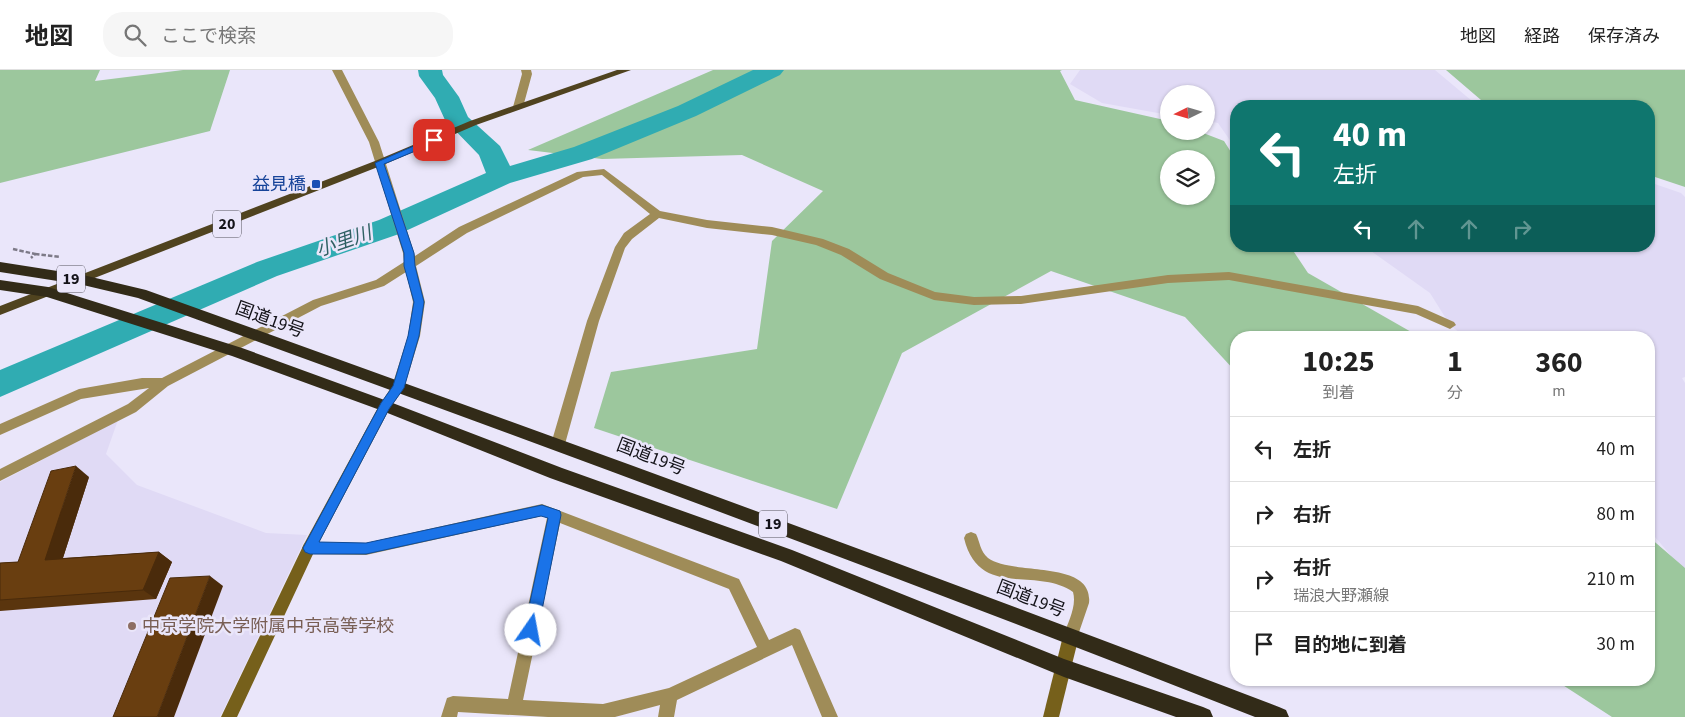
<!DOCTYPE html>
<html lang="ja">
<head>
<meta charset="utf-8">
<style>
  body { margin:0; font-family:"Source Sans 3","Noto Sans JP",sans-serif; background:#f6f6f6; color:#222; height:100vh; display:flex; flex-direction:column; font-size:19px; white-space:nowrap }
  * { box-sizing:border-box; margin:0 }
  p { font-size:16px; color:#767676 }
  .icon { flex:none; width:28px; height:28px; fill:none; stroke:currentColor; stroke-width:2; stroke-linecap:round; stroke-linejoin:round }
  .map { position:relative; flex:1; overflow:hidden }
  .sheet { position:absolute; left:1230px; top:261px; width:425px; height:355px; display:flex; flex-direction:column; background:#fff; border-radius:20px; box-shadow:0 1px 4px #0004 }
  .sheet>* { flex:none }
  .top-card { position:absolute; left:1230px; top:30px; width:425px; height:152px; border-radius:20px; box-shadow:0 1px 4px #0004; background:#0f766e; color:#fff; overflow:hidden }
  .needle { width:32px; rotate:265deg }
  .controls { position:absolute; left:1160px; top:15px; display:grid; gap:10px }
  .controls a { display:grid; place-items:center; width:55px; height:55px; border-radius:50%; background:#fff; box-shadow:0 1px 4px #0004; font-size:25px }
  .pin { position:absolute; display:grid; place-items:center; width:42px; height:42px; color:#fff; margin:-21px; border-radius:10px; box-shadow:0 2px 8px #0006 }
  .me { position:absolute; width:55px; margin:-28px; rotate:12deg; stroke-linejoin:round; filter:drop-shadow(0 0 4px #0008) }
  .turn { display:flex; align-items:center; gap:18px; height:105px; padding:0 20px; font-size:22px }
  .turn .icon { width:65px; height:65px; stroke-width:2.5 }
  .turn b { display:block; font-size:35px; line-height:42px }
  .lanes { display:flex; align-items:center; height:48px; padding:0 20px; background:#0003; justify-content:center; gap:25px; direction:ltr }
  .lanes .off { opacity:.35 }
  .eta { display:flex; justify-content:space-evenly; align-items:center; height:85px; text-align:center }
  .eta b { font-size:30px; font-weight:700; line-height:35px }
  ul { padding:0; list-style:none }
  li { display:flex; align-items:center; gap:15px; height:65px; padding:0 20px; border-top:1px solid #e0e0e0 }
  li div { flex:1 }
  li b { display:block; font-size:19px }
  li em { font-style:normal }
  header { display:flex; align-items:center; gap:30px; box-sizing:border-box; height:70px; padding:0 25px; background:#fff; border-bottom:1px solid #e0e0e0 }
  header strong { font-size:24px }
  nav { display:flex; gap:28px; margin-inline-start:auto; font-size:18px }
  .search { width:350px; height:45px; background:#f6f6f6; display:flex; align-items:center; gap:12px; box-sizing:border-box; padding:0 18px; border-radius:20px; color:#767676; font-size:19px }
  .map>svg:first-child { display:block }
  .built { fill:#e0daf5 }
  .green { fill:#9cc79d; fill-rule:evenodd }
  .lines { fill:none; stroke-linecap:round; stroke-linejoin:round }
  .river { fill:#30acb2; fill-rule:evenodd }
  .path { stroke:#7d7a87; stroke-width:2.5; stroke-dasharray:4.5 2; stroke-linecap:butt }
  .street { fill:#9f8c58; fill-rule:evenodd }
  .secondary { fill:#76601b; fill-rule:evenodd }
  .primary { fill:#50431f; fill-rule:evenodd }
  .highway { fill:#322b18; fill-rule:evenodd }
  .wall { fill:#5a350e }
  .shaded-wall { fill:#4a2b0b }
  .building { fill:#693e10; stroke:#4a2b0b }
  .route { fill:#1a73e8; stroke:#114b97 }
  .transit-dot { fill:#1a4fb4; stroke:#eae6fa; stroke-width:2 }
  .education-dot { fill:#8d6e63; stroke:#eae6fa; stroke-width:2 }
  .labels { text-anchor:middle; dominant-baseline:central; stroke-width:5; stroke-linejoin:round; paint-order:stroke }
  .shield { fill:#eae6fa; stroke:#54525c; stroke-width:1 }
  .shield-label { font-size:16px; font-weight:bold; fill:#131218 }
  .transit-label { font-size:18px; fill:#164399; stroke:#eae6fa; text-anchor:end }
  .street-label { font-size:18px; fill:#131218; stroke:#eae6fa }
  .education-label { font-size:18px; fill:#785e54; stroke:#eae6fa; text-anchor:start }
  .water-label { font-size:19px; font-style:italic; fill:#2e6063; stroke:#eae6fa }
</style>
</head>
<body>
<header>
<strong>地図</strong>
<div class="search"><svg class="icon" aria-label="search" viewBox="0 0 24 24"><circle cx="10" cy="10" r="6"/><path d="M15 15l6 6"/></svg>ここで検索</div>
<nav><a>地図</a><a>経路</a><a>保存済み</a></nav>
</header>
<div class="map">
<svg width="1685" height="647" viewBox="0 0 1685 647">
  <rect width="100%" height="100%" fill="#eae6fa"/>
  <g class="built">
    <polygon points="1080,0 1435,0 1478,36 1236,36 1236,79 1218,53 1206,51 1206,24 1169,24 1169,45 1102,33 1070,14"/>
    <polygon points="1649,112 1681,123 1685,127 1685,307 1682,308 1685,313 1685,502 1649,460 1649,268 1465,267 1450,255 1430,223 1371,181 1335,176 1649,176"/>
    <polygon points="118,350 106,384 137,415 266,463 307,465 220,647 0,647 0,412"/>
  </g>
  <g class="green">
    <polygon points="0,0 100,0 95,11 183,0 230,0 210,61 0,113"/>
    <path d="M713,0H1062L1060,1L1075,30L1169,51V61H1198L1224,71L1236,90V176H1290L1308,203L1420,267L1236,268V302L1185,247L1051,201L902,283L837,439L594,358L611,302L757,279L772,171L823,121L742,85L602,89L528,80ZM1169,89H1206V126H1169Z"/>
    <polygon points="1446,0 1685,0 1685,117 1649,105 1649,36 1488,36"/>
    <polygon points="1649,467 1685,498 1685,647 1612,647 1555,610 1649,610"/>
  </g>
  <g class="lines">
    <polygon class="river" points="418,0 442,0 443,5 459,27 468,47 500,76 510,96 574,77 678,36 753,0 784,0 780,5 696,46 592,89 510,113 399,164 277,206 0,327 0,300 257,192 379,150 486,103 479,85 445,50 435,28 419,6"/>
    <g class="path">
      <polyline points="13,179 35,184 31,188"/>
      <polyline points="35,184 60,187"/>
    </g>
    <g class="street">
      <polygon points="332,0 342,0 379,72 415,186 459,157 577,102 604,99 660,141 707,150 772,157 823,169 849,179 888,203 935,222 974,227 1021,226 1168,205 1229,202 1418,236 1454,252 1456,255 1450,259 1416,244 1229,210 1168,213 1021,234 974,235 934,230 880,209 841,185 816,175 772,165 707,158 659,148 632,169 625,178 599,251 565,374 563,378 558,379 553,378 551,374 587,251 615,177 624,163 650,144 602,105 583,107 467,163 416,196 425,232 420,266 404,318 389,340 381,340 379,336 392,316 408,266 413,232 406,202 384,216 321,236 168,316 136,342 0,411 0,399 128,334 149,318 81,329 0,365 0,354 79,319 142,308 162,308 313,230 376,210 404,192 403,183 369,72"/>
      <polygon points="521,0 531,0 532,4 523,37 518,40 513,37 522,4"/>
      <path d="M542,434L739,509L769,570L795,558L800,560L838,647H822L792,575L677,630L674,647H658L660,635L615,647H548L458,642L457,647H441L447,628L453,626L508,629L547,448L542,446L366,485L309,484L304,482L302,478L304,474L309,472L366,473ZM560,453L729,519L757,577L669,618L603,634L523,630Z"/>
      <path d="M971,462L976,464C980,472 980,481 988,488C1012,506 1094,489 1089,533L1076,571L1071,573L1066,571L1063,566C1068,553 1077,536 1073,522C1036,496 979,530 964,468L966,464Z"/>
    </g>
    <g class="secondary">
      <polygon points="385,331 389,332 391,336 314,482 237,647 221,647 304,474 381,332"/>
      <polygon points="1071,559 1076,561 1079,566 1059,647 1043,647 1063,566 1066,561"/>
    </g>
    <polygon class="primary" points="617,0 631,0 476,55 383,95 0,245 0,236 375,91 470,51"/>
    <g class="highway">
      <path d="M0,192L83,205L146,220C525,356 903,493 1279,637L1286,640L1289,647H1255C885,501 512,364 138,228L83,215L0,202Z"/>
      <polygon points="0,210 48,217 242,278 390,332 562,398 792,480 1064,589 1203,637 1210,640 1213,647 1176,647 1064,607 781,491 550,408 380,340 232,286 47,227 0,220"/>
    </g>
  </g>
  <polygon class="wall" points="89,407 63,488 159,482 172,492 156,529 0,541 0,493 18,492"/>
  <g class="shaded-wall">
    <polygon points="76,396 89,407 59,500 45,490"/>
    <polygon points="159,482 172,492 156,529 143,520"/>
    <polygon points="210,506 223,516 174,647 157,647"/>
  </g>
  <g class="building">
    <polygon points="76,396 45,490 159,482 143,520 0,530 0,493 18,492 51,401"/>
    <polygon points="210,506 157,647 113,647 170,508"/>
  </g>
  <polygon class="route" points="434,67 438,70 437,72 384,94 414,183 415,196 424,232 419,266 404,318 389,339 319,472 366,473 542,435 560,441 561,445 538,560 536,565 531,567 526,565 524,560 548,448 541,446 366,484 310,484 305,482 303,478 381,333 393,316 408,266 414,232 404,196 404,183 375,93"/>
  <rect class="transit-dot" x="311" y="109" width="10" height="10" rx="2.5"/>
  <circle class="education-dot" cx="132" cy="556" r="5"/>
  <g class="labels">
    <g class="shield">
      <rect x="213" y="140.5" width="28" height="27" rx="4"/>
      <rect x="57" y="195.5" width="28" height="27" rx="4"/>
      <rect x="759" y="440.5" width="28" height="27" rx="4"/>
    </g>
    <g class="shield-label">
      <text x="227" y="154">20</text>
      <text x="71" y="209">19</text>
      <text x="773" y="454">19</text>
    </g>
    <g class="transit-label">
      <text x="306" y="114">益見橋</text>
    </g>
    <g class="street-label">
      <text transform="translate(270 250) rotate(20)">国道19号</text>
      <text transform="translate(651 387) rotate(21)">国道19号</text>
      <text transform="translate(1031 529) rotate(21)">国道19号</text>
    </g>
    <g class="education-label">
      <text x="142" y="556">中京学院大学附属中京高等学校</text>
    </g>
    <g class="water-label">
      <text transform="translate(344 172) rotate(-19)">小里川</text>
    </g>
  </g>
</svg>
<div class="controls">
<a><svg class="needle" viewBox="-14 -14 28 28"><path d="M0-13l5 13h-10z" fill="#e53935"/><path d="M0 13l5-13h-10z" fill="#767676"/></svg></a>
<a><svg class="icon" aria-label="layers" viewBox="0 0 24 24"><path d="M12 4l9 5-9 5-9-5zM3 14l9 5 9-5"/></svg></a>
</div>
<div class="pin" style="left:434px;top:70px;background:#d93025"><svg class="icon" aria-label="arrive" viewBox="0 0 24 24"><path d="M6 21V4h12l-3 4 3 4H6"/></svg></div>
<svg class="me" style="left:531px;top:560px" viewBox="-20 -20 40 40"><circle r="19" fill="#fff"/><path d="M0-13L10 11 0 6-10 11z" fill="#1a73e8"/></svg>
<div class="top-card">
<div class="turn"><svg class="icon" aria-label="left" viewBox="0 0 24 24"><path d="M17 20v-9H6M10 6l-5 5 5 5"/></svg><div><b>40 m</b>左折</div></div>
<div class="lanes"><svg class="icon" aria-label="left" viewBox="0 0 24 24"><path d="M17 20v-9H6M10 6l-5 5 5 5"/></svg><svg class="icon off" aria-label="ahead" viewBox="0 0 24 24"><path d="M12 20V5M6 11l6-6 6 6"/></svg><svg class="icon off" aria-label="ahead" viewBox="0 0 24 24"><path d="M12 20V5M6 11l6-6 6 6"/></svg><svg class="icon off" aria-label="right" viewBox="0 0 24 24"><path d="M7 20v-9h11M14 6l5 5-5 5"/></svg></div>
</div>
<section class="sheet">
<div class="eta">
<div><b>10:25</b><p>到着</p></div>
<div><b>1</b><p>分</p></div>
<div><b>360</b><p>m</p></div>
</div>
<ul>
<li><svg class="icon" aria-label="left" viewBox="0 0 24 24"><path d="M17 20v-9H6M10 6l-5 5 5 5"/></svg><div><b>左折</b></div><em>40 m</em></li>
<li><svg class="icon" aria-label="right" viewBox="0 0 24 24"><path d="M7 20v-9h11M14 6l5 5-5 5"/></svg><div><b>右折</b></div><em>80 m</em></li>
<li><svg class="icon" aria-label="right" viewBox="0 0 24 24"><path d="M7 20v-9h11M14 6l5 5-5 5"/></svg><div><b>右折</b><p>瑞浪大野瀬線</p></div><em>210 m</em></li>
<li><svg class="icon" aria-label="arrive" viewBox="0 0 24 24"><path d="M6 21V4h12l-3 4 3 4H6"/></svg><div><b>目的地に到着</b></div><em>30 m</em></li>
</ul>
</section>
</div>
</body>
</html>
